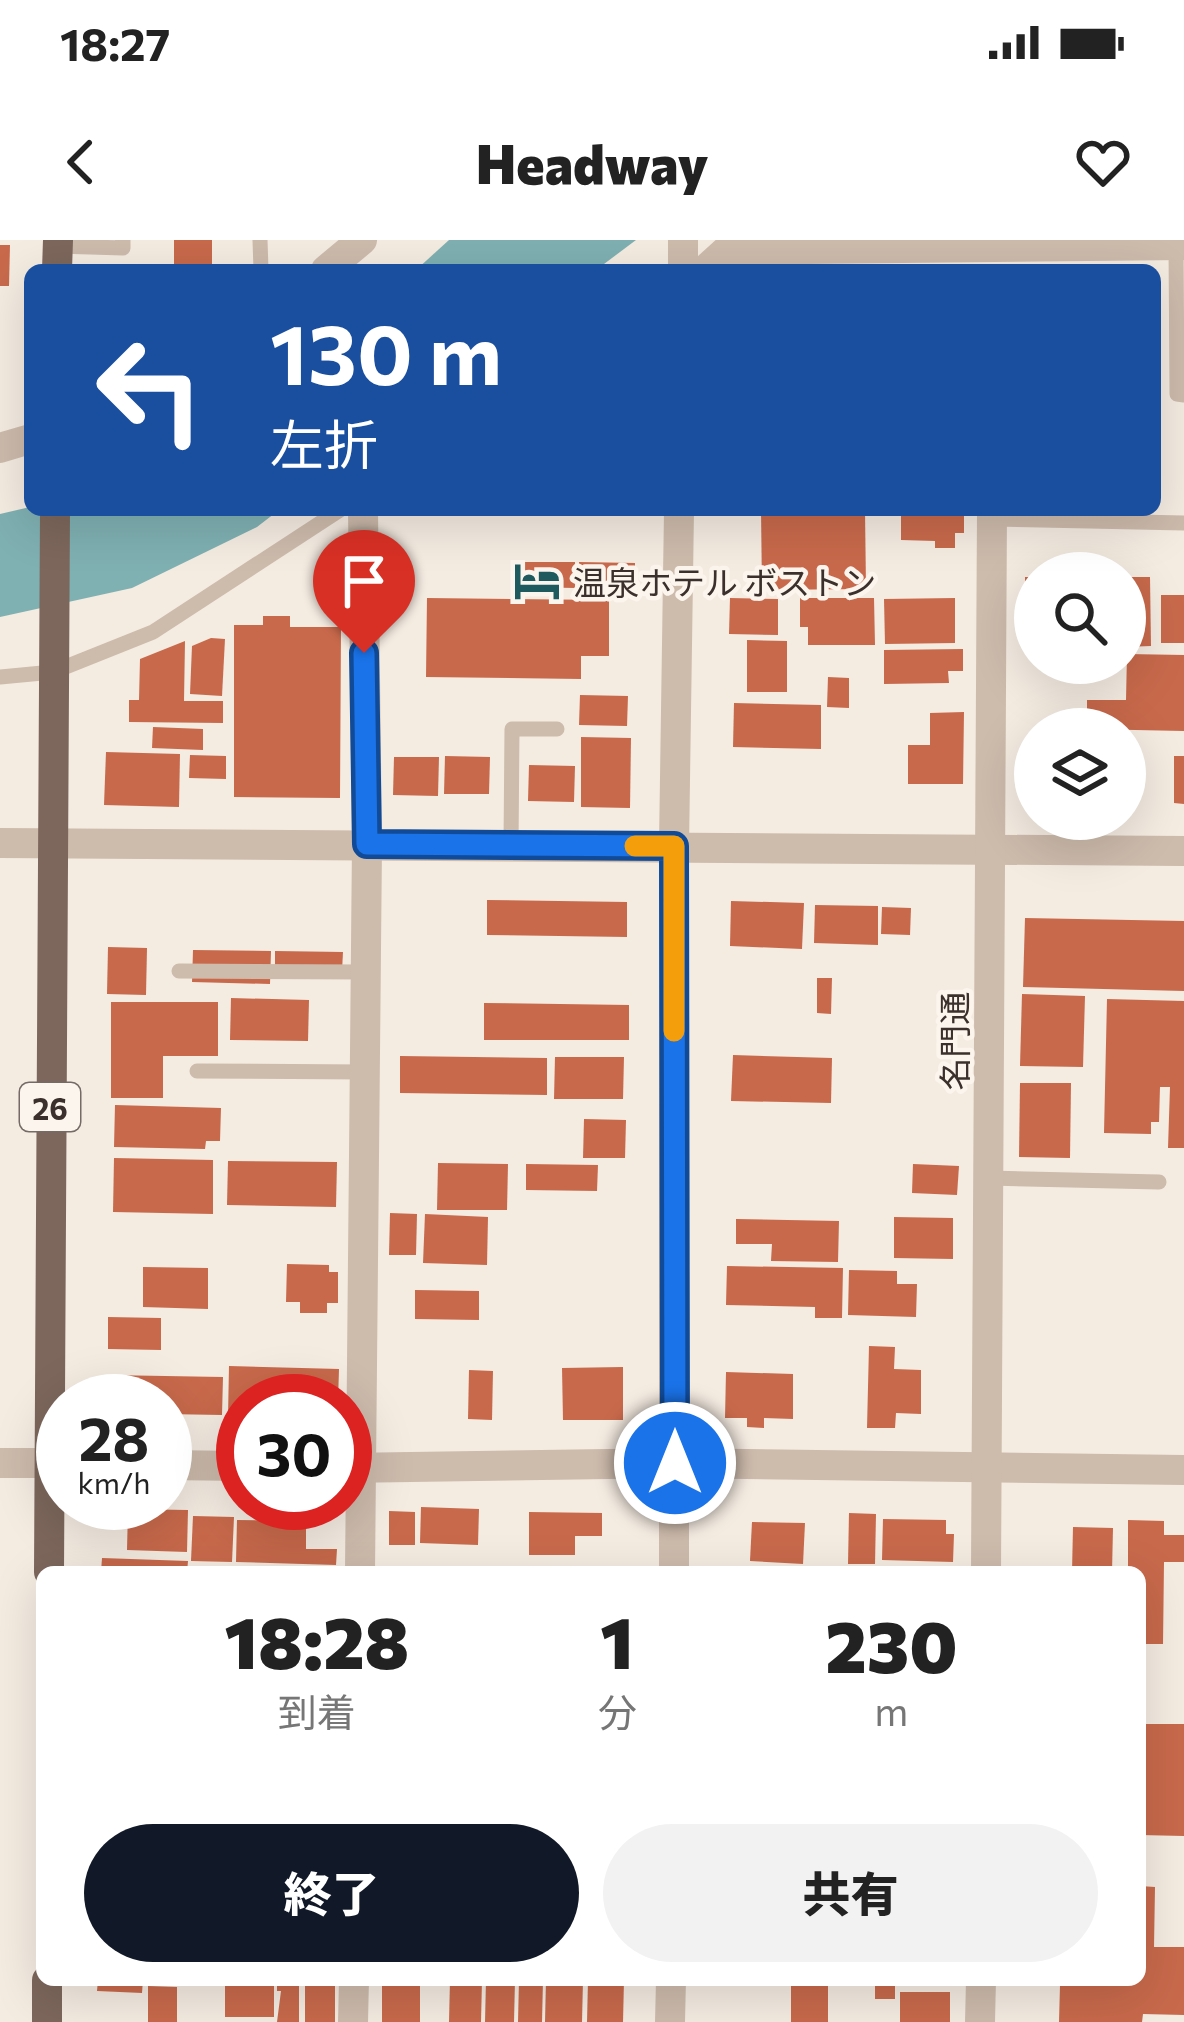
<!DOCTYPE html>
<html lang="ja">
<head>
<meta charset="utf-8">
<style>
  body { margin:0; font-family:Commissioner,"Noto Sans JP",sans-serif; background:#f2f2f2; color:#222; height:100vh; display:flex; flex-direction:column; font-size:45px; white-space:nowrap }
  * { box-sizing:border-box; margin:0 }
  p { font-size:39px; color:#767676 }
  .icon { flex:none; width:66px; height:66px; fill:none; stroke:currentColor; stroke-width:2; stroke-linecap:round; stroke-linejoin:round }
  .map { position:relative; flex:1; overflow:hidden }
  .panel { position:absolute; left:36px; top:1326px; width:1110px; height:420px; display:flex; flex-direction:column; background:#fff; border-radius:18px; box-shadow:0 12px 48px #0002 }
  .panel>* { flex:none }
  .guide { position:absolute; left:24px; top:24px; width:1137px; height:252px; border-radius:18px; box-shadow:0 12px 48px #0002; background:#1a4fa0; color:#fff; overflow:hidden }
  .tools { position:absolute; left:1014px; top:312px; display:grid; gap:24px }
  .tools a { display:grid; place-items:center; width:132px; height:132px; border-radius:50%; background:#fff; box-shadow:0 12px 48px #0002; font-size:60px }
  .speed { position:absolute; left:36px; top:1134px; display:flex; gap:24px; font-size:60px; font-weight:700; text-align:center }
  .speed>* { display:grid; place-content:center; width:156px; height:156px; border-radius:50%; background:#fff; box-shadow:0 12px 48px #0002; line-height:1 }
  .speed small { font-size:30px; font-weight:400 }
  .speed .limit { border:18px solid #d22; background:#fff; color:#111 }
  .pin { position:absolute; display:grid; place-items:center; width:102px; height:102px; color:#fff; margin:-123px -51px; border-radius:50% 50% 50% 0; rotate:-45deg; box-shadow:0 0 12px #0007 }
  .pin .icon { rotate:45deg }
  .me { position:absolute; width:132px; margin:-66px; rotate:0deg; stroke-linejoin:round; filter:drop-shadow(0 0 9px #0008) }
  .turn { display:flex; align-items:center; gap:42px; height:252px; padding:0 48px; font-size:54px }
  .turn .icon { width:156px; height:156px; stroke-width:2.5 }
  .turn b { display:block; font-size:84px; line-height:102px }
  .eta { display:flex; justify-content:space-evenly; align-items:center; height:204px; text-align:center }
  .eta b { font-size:72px; font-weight:800; line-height:84px }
  .action { display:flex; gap:24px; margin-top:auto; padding:24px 48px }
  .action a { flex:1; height:138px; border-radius:72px; background:#111827; color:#fff; font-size:48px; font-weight:800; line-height:138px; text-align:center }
  .action a+a { background:#f2f2f2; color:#222 }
  .status { display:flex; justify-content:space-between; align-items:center; height:84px; padding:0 60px; background:#fff; direction:ltr }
  .status svg { height:33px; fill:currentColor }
  header { display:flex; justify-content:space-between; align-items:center; height:156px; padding:0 48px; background:#fff; font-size:54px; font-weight:800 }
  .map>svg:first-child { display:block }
  .water { fill:#7fb0b2 }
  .building { fill:#c8694b }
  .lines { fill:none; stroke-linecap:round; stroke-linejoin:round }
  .lane { stroke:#cdbbac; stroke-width:15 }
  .street { stroke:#cdbbac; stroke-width:30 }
  .primary { stroke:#7d675c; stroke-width:30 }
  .route-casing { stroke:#114b97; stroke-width:30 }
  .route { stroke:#1a73e8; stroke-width:21 }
  .slow { stroke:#f59e0b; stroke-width:21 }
  .labels { text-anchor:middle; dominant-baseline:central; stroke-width:9; stroke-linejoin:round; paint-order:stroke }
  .shield { fill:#fbf5ee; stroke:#756b66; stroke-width:3 }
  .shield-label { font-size:30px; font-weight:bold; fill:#3b302b }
  .poi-label { font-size:33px; fill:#3b302b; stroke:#fbf5ee; text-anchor:start }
  .street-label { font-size:33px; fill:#3b302b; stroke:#fbf5ee }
</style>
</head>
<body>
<div class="status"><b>18:27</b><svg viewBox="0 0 49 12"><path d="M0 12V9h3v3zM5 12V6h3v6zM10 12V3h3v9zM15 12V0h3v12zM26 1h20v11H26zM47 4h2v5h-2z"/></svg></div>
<header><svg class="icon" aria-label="back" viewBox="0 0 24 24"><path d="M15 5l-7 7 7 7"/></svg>Headway<svg class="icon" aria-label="heart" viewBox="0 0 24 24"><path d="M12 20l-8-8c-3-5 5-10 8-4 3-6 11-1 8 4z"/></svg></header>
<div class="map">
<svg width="1184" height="1782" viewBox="0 0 1184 1782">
  <rect width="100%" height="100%" fill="#f4ebe1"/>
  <g class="water">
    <polygon points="449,0 636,0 596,30 416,30"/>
    <polygon points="30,267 30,270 279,270 257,287 132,348 0,377 0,274"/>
  </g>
  <g class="building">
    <rect x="174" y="0" width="38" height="30"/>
    <polygon points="0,5 10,5 9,46 0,46"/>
    <polygon points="761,270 865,270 866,349 762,350"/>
    <polygon points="901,270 964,270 964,293 955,293 955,308 935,308 935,301 901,300"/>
    <polygon points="525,322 575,322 575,348 525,347"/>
    <polygon points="579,322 635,323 635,347 579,346"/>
    <rect x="1025" y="337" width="10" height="70"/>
    <polygon points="1125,337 1150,337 1151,406 1125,407"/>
    <rect x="1161" y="355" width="23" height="48"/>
    <polygon points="427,358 609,360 609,416 581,416 581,439 426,437"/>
    <polygon points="730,358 778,359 778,395 729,394"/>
    <polygon points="800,358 874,358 875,405 808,405 808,387 800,387"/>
    <polygon points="955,358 955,403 885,404 884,359"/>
    <polygon points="263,376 290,376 290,387 341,387 340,558 234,557 234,385 263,385"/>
    <polygon points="211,398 225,399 222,456 190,454 192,406"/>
    <polygon points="747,400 787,401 787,452 747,452"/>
    <polygon points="185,401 184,461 223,461 223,483 129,482 129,460 139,460 140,419"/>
    <polygon points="963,409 963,431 948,431 949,443 884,444 884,410"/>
    <polygon points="1127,414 1184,415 1184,491 1087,489 1087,460 1126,460"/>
    <polygon points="828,437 849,438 849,468 827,467"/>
    <polygon points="580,455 628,456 627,486 579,485"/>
    <polygon points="734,463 821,465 821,509 733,507"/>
    <polygon points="964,472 963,544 908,544 908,505 930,505 930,473"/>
    <polygon points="153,487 203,489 203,510 152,508"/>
    <polygon points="581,497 631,498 630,568 581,567"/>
    <polygon points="106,512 180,514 179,567 104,565"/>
    <polygon points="190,515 226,516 226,539 189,538"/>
    <polygon points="445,516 490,517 489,554 444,554"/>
    <polygon points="1174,516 1184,516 1184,564 1174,563"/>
    <polygon points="394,517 439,517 438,556 393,555"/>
    <polygon points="529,525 575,526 574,562 528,561"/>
    <polygon points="487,660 627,662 627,697 487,695"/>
    <polygon points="731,661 804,663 802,709 730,706"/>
    <polygon points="815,665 878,666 878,705 814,703"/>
    <polygon points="882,667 911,668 910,695 881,694"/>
    <polygon points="1025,678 1184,681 1184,751 1023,747"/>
    <polygon points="108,707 147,708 146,755 107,754"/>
    <polygon points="193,710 271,711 270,744 192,742"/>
    <polygon points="275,711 343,712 342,731 275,730"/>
    <polygon points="817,738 832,738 831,774 817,773"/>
    <polygon points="1022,754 1085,756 1083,827 1020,826"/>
    <polygon points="231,758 309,760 308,801 230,800"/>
    <polygon points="1107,759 1184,761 1184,908 1168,908 1170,847 1160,847 1159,882 1151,882 1151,894 1104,893"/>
    <polygon points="111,762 218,762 218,816 163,816 163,858 111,858"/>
    <polygon points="484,763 629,765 629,800 484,800"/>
    <polygon points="733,815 832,818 831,863 731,861"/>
    <polygon points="400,816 547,818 547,855 400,853"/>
    <polygon points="555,817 624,817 623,859 554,859"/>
    <polygon points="1020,843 1071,843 1070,918 1019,917"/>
    <polygon points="115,865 221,868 220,901 206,901 205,909 114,907"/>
    <polygon points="584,879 626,880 625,918 583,918"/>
    <polygon points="114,918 213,920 213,974 113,972"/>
    <polygon points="228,921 337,922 336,967 227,965"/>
    <polygon points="438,923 508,924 507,970 437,970"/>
    <polygon points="526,924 598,925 597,951 526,950"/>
    <polygon points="913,924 959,926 957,955 912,953"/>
    <polygon points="390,973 417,974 416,1015 389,1015"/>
    <polygon points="425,974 488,977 487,1025 423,1023"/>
    <polygon points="894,977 953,978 953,1019 894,1018"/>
    <polygon points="736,979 839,981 838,1022 771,1021 772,1004 736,1004"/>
    <polygon points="287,1024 329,1025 329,1032 338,1032 338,1063 327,1063 327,1073 300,1073 300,1062 286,1062"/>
    <polygon points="727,1026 843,1028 842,1078 815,1078 815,1067 726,1065"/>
    <polygon points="143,1027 208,1028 208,1069 143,1067"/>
    <polygon points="849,1030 897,1031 897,1044 917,1044 916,1077 848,1075"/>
    <polygon points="415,1050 479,1051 479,1080 415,1079"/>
    <polygon points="108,1077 161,1078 161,1110 108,1109"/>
    <polygon points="869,1106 895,1107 894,1129 921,1130 921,1174 896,1173 895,1188 867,1188"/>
    <polygon points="229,1126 339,1129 338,1161 243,1161 243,1177 228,1177"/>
    <polygon points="623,1127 623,1180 563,1180 562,1128"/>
    <polygon points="469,1130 493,1131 492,1180 468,1179"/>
    <polygon points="726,1132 793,1134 793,1179 764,1178 764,1188 747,1187 747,1178 725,1178"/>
    <polygon points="107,1135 223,1137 222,1175 165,1174 165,1161 106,1161"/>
    <polygon points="421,1267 479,1269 478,1305 420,1303"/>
    <polygon points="128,1269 188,1270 187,1312 127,1310"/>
    <polygon points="389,1271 415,1272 415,1305 389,1305"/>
    <polygon points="529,1272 602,1273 602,1296 575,1296 575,1315 529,1315"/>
    <polygon points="849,1273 876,1274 875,1324 848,1324"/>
    <polygon points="193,1276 234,1277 232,1322 191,1321"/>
    <polygon points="883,1279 946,1280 946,1294 954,1294 953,1322 882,1320"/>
    <polygon points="237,1280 306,1281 306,1309 337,1309 336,1325 236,1322"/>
    <polygon points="1128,1280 1164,1281 1164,1295 1184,1295 1184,1322 1164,1322 1163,1404 1140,1404 1140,1332 1128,1332"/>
    <polygon points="752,1282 805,1283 803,1324 750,1321"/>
    <polygon points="1073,1287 1113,1288 1112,1332 1072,1332"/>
    <polygon points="102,1318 188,1321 187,1332 101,1332"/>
    <polygon points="1140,1484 1184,1484 1184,1596 1140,1595"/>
    <polygon points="1140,1646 1155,1647 1154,1707 1184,1707 1184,1775 1143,1774 1142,1782 1059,1782 1060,1745 1120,1746 1120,1740 1140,1740"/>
    <polygon points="98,1740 143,1740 142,1753 97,1751"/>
    <rect x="225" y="1740" width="49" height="37"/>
    <polygon points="277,1740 299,1740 299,1782 277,1782 281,1751 277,1751"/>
    <rect x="305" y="1740" width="30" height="42"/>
    <rect x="382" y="1740" width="38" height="42"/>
    <polygon points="450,1740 482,1740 481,1782 449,1782"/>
    <polygon points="486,1740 515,1740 514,1782 485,1782"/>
    <polygon points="519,1740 543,1740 542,1782 518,1782"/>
    <polygon points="546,1740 583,1740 582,1782 545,1782"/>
    <polygon points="588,1740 624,1740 623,1782 587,1782"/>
    <rect x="791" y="1740" width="37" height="42"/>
    <rect x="875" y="1740" width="20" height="19"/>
    <polygon points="148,1746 177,1747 177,1782 148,1782"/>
    <rect x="900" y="1752" width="50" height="30"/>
  </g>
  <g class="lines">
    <g class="lane">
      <polyline points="260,0 261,30"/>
      <polyline points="1176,5 1177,154 1184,155"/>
      <polyline points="57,6 123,8 123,0"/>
      <polyline points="992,279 1184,283"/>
      <polyline points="0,437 53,432 153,392 340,270"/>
      <polyline points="511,605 512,489 557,489"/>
      <polyline points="179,731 365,732"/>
      <polyline points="197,831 365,832"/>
      <polyline points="989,938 1159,942"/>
    </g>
    <g class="street">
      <polyline points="683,0 683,30"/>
      <polyline points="326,30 362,0"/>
      <polyline points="705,30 727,10 1184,5"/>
      <polyline points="0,208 30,199"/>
      <polyline points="0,603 1184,611"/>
      <polyline points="0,1223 63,1223"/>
      <polyline points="165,1225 243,1226"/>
      <polyline points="345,1228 675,1223 1184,1230"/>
      <polyline points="360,1332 367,604 363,270"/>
      <polyline points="674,1332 674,606 679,270"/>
      <polyline points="986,1332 992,270"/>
      <polyline points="353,1782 354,1740"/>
      <polyline points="670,1782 671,1740"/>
      <polyline points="980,1782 981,1740"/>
    </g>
    <g class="primary">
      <polyline points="57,30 58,0"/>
      <polyline points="49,1332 55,270"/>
      <polyline points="47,1782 47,1740"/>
    </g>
  </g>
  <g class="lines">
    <defs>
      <polyline id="route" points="364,413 367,604 674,606 675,1223"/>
    </defs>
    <use href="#route" class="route-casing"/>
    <use href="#route" class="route"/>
    <polyline class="slow" points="635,606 674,606 674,791"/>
  </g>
  <defs>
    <symbol id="hotel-bare" viewBox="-9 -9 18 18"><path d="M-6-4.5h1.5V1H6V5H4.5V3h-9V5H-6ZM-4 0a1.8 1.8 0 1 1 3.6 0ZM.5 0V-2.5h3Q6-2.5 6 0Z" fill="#1f5a5e" stroke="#fbf5ee" stroke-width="2.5" paint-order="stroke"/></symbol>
  </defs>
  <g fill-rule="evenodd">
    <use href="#hotel-bare" x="504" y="308" width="66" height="66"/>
  </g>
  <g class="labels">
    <rect class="shield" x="20" y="843" width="60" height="48" rx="9"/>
    <g class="shield-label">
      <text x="50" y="867">26</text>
    </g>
    <g class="poi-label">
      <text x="573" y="341">温泉ホテル ボストン</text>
    </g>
    <g class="street-label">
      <text transform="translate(953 801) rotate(-90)">名門通</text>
    </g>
  </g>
</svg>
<div class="tools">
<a><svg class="icon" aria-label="search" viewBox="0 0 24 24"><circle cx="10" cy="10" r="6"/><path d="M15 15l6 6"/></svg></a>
<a><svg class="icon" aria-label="layers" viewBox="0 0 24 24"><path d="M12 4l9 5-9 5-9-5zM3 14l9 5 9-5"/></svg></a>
</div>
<div class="speed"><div>28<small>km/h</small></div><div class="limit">30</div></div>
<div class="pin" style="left:364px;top:413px;background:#d93025"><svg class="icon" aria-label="arrive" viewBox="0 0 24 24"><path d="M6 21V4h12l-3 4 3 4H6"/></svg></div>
<svg class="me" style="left:675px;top:1223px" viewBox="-20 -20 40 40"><circle r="17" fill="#1a73e8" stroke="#fff" stroke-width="3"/><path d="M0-11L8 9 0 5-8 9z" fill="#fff"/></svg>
<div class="guide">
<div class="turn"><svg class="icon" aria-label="left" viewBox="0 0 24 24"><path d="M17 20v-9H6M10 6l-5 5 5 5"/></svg><div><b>130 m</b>左折</div></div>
</div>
<section class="panel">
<div class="eta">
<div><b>18:28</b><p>到着</p></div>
<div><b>1</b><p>分</p></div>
<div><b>230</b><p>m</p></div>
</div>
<div class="action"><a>終了</a><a>共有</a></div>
</section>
</div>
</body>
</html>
